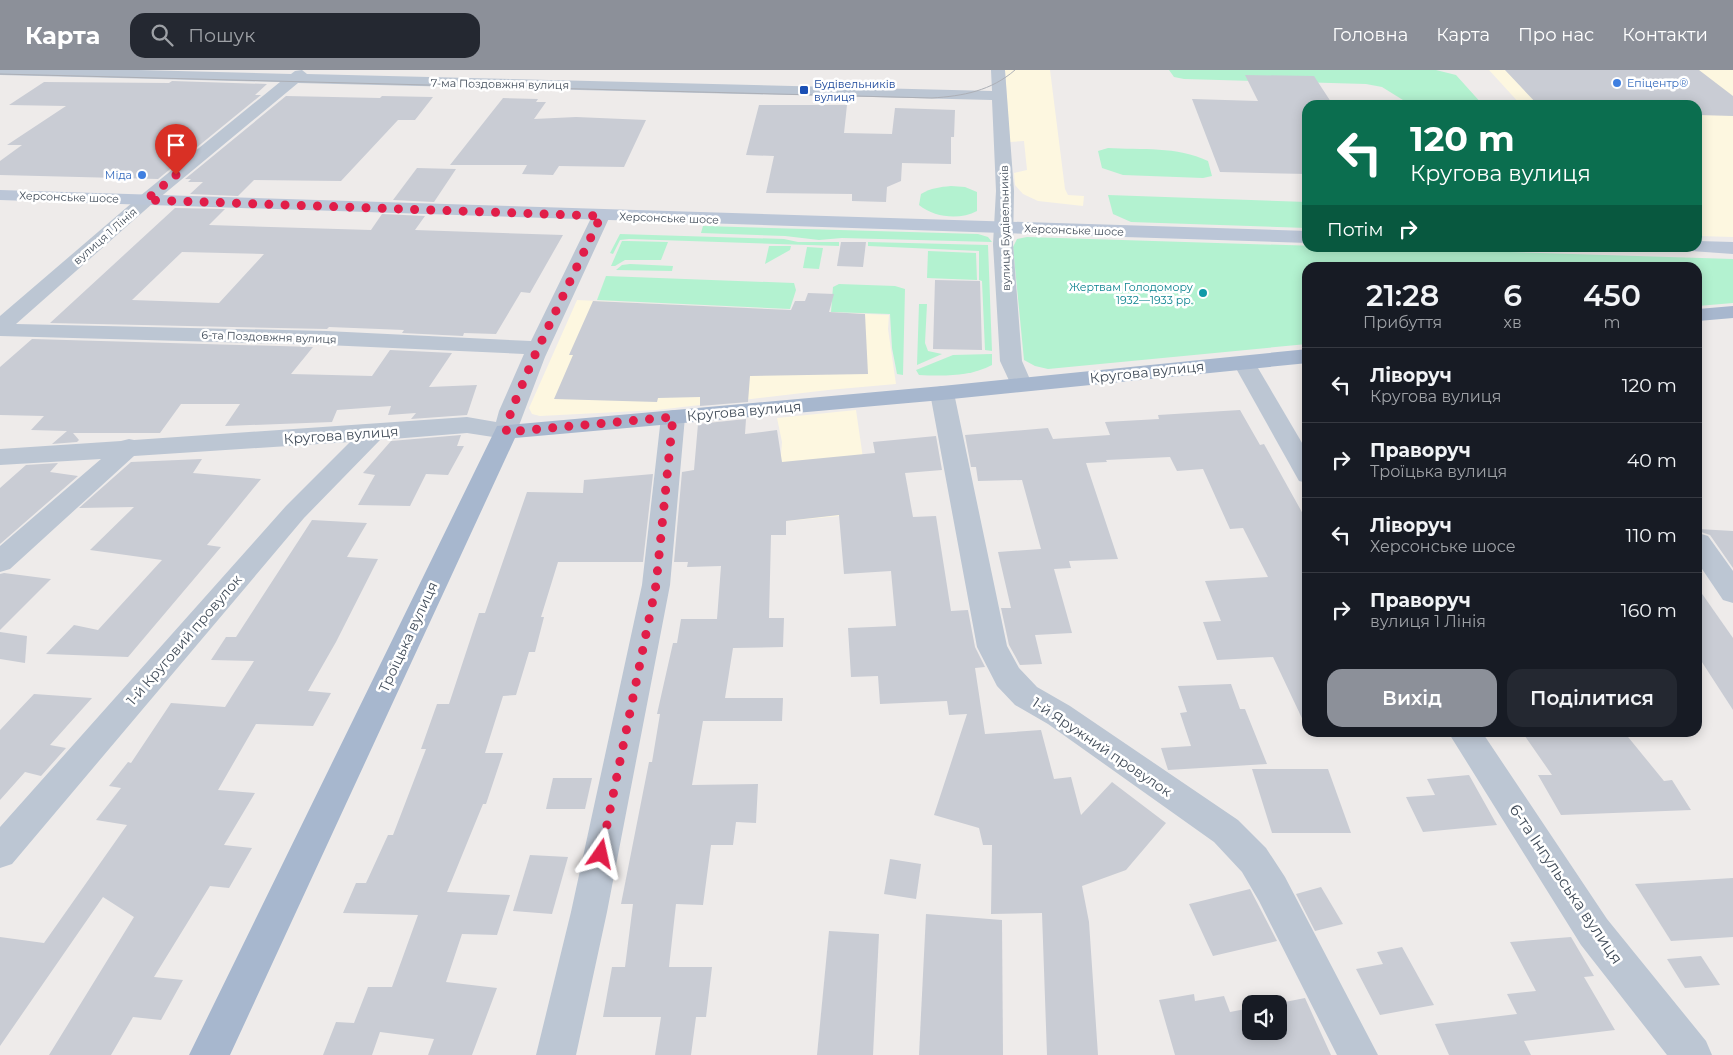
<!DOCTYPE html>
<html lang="uk">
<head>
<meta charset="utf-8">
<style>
  body { margin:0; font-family:Montserrat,sans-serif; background:#242831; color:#f1f3f6; height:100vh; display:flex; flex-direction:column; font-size:19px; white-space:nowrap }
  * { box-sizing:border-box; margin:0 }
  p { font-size:16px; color:#9ea1a6 }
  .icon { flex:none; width:28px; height:28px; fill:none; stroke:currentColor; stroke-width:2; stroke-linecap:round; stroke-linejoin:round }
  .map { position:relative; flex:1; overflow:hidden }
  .sheet { position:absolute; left:1302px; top:192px; width:400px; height:475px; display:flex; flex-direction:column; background:#171b24; border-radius:15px; box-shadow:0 2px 12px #0003 }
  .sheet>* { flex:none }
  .guide { position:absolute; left:1302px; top:30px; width:400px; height:152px; border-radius:15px; box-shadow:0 2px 12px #0003; background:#0b6e4f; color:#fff; overflow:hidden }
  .buttons { position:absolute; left:1242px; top:925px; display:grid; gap:10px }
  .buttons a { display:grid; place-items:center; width:45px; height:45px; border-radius:10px; background:#171b24; box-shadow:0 2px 12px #0003; font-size:25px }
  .pin { position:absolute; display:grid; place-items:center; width:42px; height:42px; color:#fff; margin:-51px -21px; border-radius:50% 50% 50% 0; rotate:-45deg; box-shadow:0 0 5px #0007 }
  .pin .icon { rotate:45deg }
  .me { position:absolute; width:55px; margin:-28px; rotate:11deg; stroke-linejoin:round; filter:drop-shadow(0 0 4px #0008) }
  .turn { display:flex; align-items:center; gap:18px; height:105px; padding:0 25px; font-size:22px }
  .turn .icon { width:65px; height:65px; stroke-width:2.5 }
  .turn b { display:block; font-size:35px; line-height:42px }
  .then { display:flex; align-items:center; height:48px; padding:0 25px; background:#0003; gap:10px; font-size:19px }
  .eta { display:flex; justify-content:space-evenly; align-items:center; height:85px; text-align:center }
  .eta b { font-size:30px; font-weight:600; line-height:35px }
  .button { display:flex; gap:10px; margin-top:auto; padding:10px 25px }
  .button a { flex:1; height:58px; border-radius:15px; background:#8c9099; color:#fff; font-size:20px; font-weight:600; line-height:58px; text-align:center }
  .button a+a { background:#242831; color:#f1f3f6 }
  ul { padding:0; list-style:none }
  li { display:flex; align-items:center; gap:15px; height:75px; padding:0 25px; border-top:1px solid #363941 }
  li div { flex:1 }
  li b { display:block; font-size:19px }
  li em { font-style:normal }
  header { display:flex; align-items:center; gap:30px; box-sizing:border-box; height:70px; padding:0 25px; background:#8c9099; color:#fff }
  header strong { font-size:24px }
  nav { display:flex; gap:28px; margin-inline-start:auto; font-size:18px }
  .search { width:350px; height:45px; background:#242831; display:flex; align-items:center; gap:12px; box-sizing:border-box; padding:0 18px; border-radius:15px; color:#9ea1a6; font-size:19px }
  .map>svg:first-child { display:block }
  .commercial { fill:#fdf7e0 }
  .green { fill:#b3f2d0 }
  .building { fill:#c9ccd4; fill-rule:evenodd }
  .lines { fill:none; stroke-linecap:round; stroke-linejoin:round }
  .street { fill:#bcc6d3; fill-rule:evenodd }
  .secondary { fill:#bbc6d7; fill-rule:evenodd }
  .primary { fill:#a7b7ce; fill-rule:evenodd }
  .tram { stroke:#acafb6; stroke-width:1 }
  .route { stroke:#e11d48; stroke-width:9; stroke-dasharray:0 16.2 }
  .shop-dot { fill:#3f7fe0; stroke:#fff; stroke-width:2 }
  .transit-dot { fill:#1a4fb4; stroke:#fff; stroke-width:2 }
  .culture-dot { fill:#0f9aa8; stroke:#fff; stroke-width:2 }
  .labels { text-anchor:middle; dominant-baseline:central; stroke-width:5; stroke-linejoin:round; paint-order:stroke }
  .far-shop-label { font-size:11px; fill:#366cbe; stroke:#fff; text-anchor:start }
  .far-street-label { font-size:11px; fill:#424d5a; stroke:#fff }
  .far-transit-label { font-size:11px; fill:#164399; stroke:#fff; text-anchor:start }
  .far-culture-label { font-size:11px; fill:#0d838f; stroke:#fff; text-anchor:end }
  .street-label { font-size:14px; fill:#424d5a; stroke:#fff }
  .near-street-label { font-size:16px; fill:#424d5a; stroke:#fff }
</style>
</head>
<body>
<header>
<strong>Карта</strong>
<div class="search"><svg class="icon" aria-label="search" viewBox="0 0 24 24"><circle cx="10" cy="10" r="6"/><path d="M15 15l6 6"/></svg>Пошук</div>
<nav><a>Головна</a><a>Карта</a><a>Про нас</a><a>Контакти</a></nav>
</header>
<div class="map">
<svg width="1733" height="985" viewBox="0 0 1733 985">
  <rect width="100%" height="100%" fill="#eeebea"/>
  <g class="commercial">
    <polygon points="1005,0 1050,0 1065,119 1068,125 1084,126 1083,136 1038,131 1023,124 1015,115 1014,103 1027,100 1024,71 1010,72"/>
    <polygon points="1489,0 1733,0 1733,167 1698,166 1698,35 1521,35"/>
    <polygon points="577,230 889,245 888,259 896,314 828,320 657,340 540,346 532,344 529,338"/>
    <polygon points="856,340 871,443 786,451 776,446 782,372 777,348"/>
  </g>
  <g class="green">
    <polygon points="1169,0 1436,0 1456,5 1483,35 1411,35 1382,17 1366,14 1184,9 1174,7"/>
    <path d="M1108,78C1141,80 1177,76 1208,91L1212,106L1203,108L1123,105L1102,98L1098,81Z"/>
    <path d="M951,116L965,117L977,122V141C960,150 935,148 919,135L921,124C931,118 940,117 951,116Z"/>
    <polygon points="1108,125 1307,132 1307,158 1131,152 1113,144"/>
    <polygon points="703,156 978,164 988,167 992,172 842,168 819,170 785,166 701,163"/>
    <polygon points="620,164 784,169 798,172 839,172 839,176 629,169 620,170 613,184 610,183"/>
    <polygon points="1027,167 1733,189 1733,233 1698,236 1698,198 1308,198 1307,274 1048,299 1035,296 1024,290 1013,177 1017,169"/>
    <polygon points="622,171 627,171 668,172 661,190 625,190 615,196 611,196"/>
    <polygon points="868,172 988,175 992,281 985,280 982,211 979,210 979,181 868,176"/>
    <polygon points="769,176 791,176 790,180 765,194"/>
    <polygon points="807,177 823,178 819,199 803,198"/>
    <polygon points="928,181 976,183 977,210 927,208"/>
    <polygon points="630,194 673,196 672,201 616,200 622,195"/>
    <polygon points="606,206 794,213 796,220 790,239 597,230"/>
    <polygon points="839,214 895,216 905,219 903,305 897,304 892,278 890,244 831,242 833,217"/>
    <polygon points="919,234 927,234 925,273 928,281 942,284 917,295"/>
    <path d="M992,284V295C969,307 943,306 919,305L916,300L953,285Z"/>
  </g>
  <g class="building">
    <polygon points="1505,0 1699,0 1733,26 1733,46 1698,45 1698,35 1538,35"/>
    <polygon points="1245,5 1314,6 1333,35 1308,35 1308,104 1220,102 1192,29 1258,31"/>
    <polygon points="172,11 267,14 255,25 261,25 158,109 0,105 0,91 22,75 7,75 66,36 9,35 44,12 169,13"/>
    <polygon points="286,26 380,28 382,26 433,27 415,50 398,50 341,111 254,110 238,126 190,124 203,112 188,112 191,109 185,109"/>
    <polygon points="503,28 538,29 536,32 546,32 534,49 576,47 646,50 624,97 559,96 553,105 522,104 527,95 450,95"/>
    <polygon points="759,35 847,35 844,63 892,64 895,38 955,40 954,67 951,67 951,94 902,93 901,111 887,117 886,132 852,131 852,124 766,123 774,86 746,85"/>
    <polygon points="417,98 456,99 434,132 393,130"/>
    <path d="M175,138L225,139L209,155L371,160L382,144L425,146L415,160L563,165L530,223L521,222L496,264L464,263L463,266L402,263L404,260L329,257L327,259L50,253ZM182,182L264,184L219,233L132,230Z"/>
    <polygon points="841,172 866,172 863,197 837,196"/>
    <polygon points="935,210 980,211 982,280 933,279"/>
    <polygon points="808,223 834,224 829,242 865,244 868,304 750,306 748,332 700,336 700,327 658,328 657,332 554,329 573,285 569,285 593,231 791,240 795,231 805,231"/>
    <polygon points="32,269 313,277 291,304 372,306 390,280 452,283 429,317 477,315 467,345 411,349 416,343 388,345 391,336 337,340 332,352 225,356 240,334 181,334 160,363 73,363 79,370 77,372 52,374 67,361 31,360 44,346 0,345 0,297"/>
    <polygon points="1240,340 1260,375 1264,374 1308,453 1308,661 1273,587 1217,590 1203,552 1221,551 1205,511 1268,507 1243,458 1230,459 1203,399 1177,401 1170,387 1106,390 1107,392 1086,393 1118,489 1069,491 1071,498 1054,499 1072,563 1035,565 1042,594 1020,595 1009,575 1001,538 1011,538 998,482 1041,479 1022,410 978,411 976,397 971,397 965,365 1048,358 1053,369 1110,365 1105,352 1159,349 1158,345"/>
    <polygon points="746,349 745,364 777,360 782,392 875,383 873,372 936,366 942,400 905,403 913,447 936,446 951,541 968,540 975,577 985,597 975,598 985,664 1041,660 1054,709 1071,707 1081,745 1112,712 1166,753 1126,800 1082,816 1089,852 1098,985 1047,985 1042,843 991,844 992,775 983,775 979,758 934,745 967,644 949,645 947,631 880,634 878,606 851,607 848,558 896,556 891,501 844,504 839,445 786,451 786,465 771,465 769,548 784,548 783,577 733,578 725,628 783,628 782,651 703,651 692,715 758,714 756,753 736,752 733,775 711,775 703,835 676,834 669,897 712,897 706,947 696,947 691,985 655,985 661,947 603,947 612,897 625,897 633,834 621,834 649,692 652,692 660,644 657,644 673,573 677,573 681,549 717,549 721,496 687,497 688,492 674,492 682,402 694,400 698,354"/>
    <polygon points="461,365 457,376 464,376 448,405 426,404 410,436 358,435 375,405 363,403 391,371"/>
    <polygon points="202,389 193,403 261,409 207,475 221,477 128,587 46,584 74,555 98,560 162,490 90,480 134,437 79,438 131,392"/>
    <polygon points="58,393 50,402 78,406 0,474 0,418 26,395"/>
    <polygon points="653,404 643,492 558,492 541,547 544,547 535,582 529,582 516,625 503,626 485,683 503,683 486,734 483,734 447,822 510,825 497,865 462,864 446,912 497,918 472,985 428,985 434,969 380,962 372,985 323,985 336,952 354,953 368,917 392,917 418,845 343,843 356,813 366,813 388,765 393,765 426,679 421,679 437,634 449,634 479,543 485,543 527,422 583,423 584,410"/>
    <polygon points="312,450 367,453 347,487 378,489 336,572 308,621 331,623 313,656 256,654 218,720 255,723 224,775 252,778 229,818 210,816 154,907 183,910 161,950 133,947 111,985 49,985 134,847 103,827 0,976 0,867 44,873 127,755 96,750 121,718 109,716 128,692 131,693 171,633 225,637 254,591 211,590 226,567 236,567"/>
    <polygon points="1698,459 1733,461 1733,498 1710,465 1698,461"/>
    <polygon points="4,503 51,509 0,560 0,504"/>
    <polygon points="1698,518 1733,568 1733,640 1698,586"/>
    <polygon points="0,562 27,566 25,593 0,589"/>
    <polygon points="1231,614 1240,639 1245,639 1267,694 1168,700 1161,678 1191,676 1180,643 1187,642 1178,616"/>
    <polygon points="34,624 92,628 50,675 66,678 41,706 25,702 0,730 0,660"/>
    <polygon points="1522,662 1624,662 1664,711 1672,710 1691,740 1561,745 1538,705 1552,705"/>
    <polygon points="1252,699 1328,699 1351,763 1272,763"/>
    <polygon points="1469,705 1497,755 1423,762 1406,727 1435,725 1427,709"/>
    <polygon points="553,708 592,708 585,739 546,739"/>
    <polygon points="530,785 568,787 552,844 513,841"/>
    <polygon points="890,789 921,794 916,829 884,824"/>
    <polygon points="1733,808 1733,867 1671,871 1635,814"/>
    <polygon points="1321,817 1343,854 1315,861 1296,824"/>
    <polygon points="1250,819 1277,871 1213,886 1189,834"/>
    <polygon points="926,844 1002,850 1003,985 919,985"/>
    <polygon points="829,861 879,864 873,985 817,985"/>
    <polygon points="1571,867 1594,906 1584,907 1615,960 1524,971 1531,985 1449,985 1435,954 1517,944 1507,924 1536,921 1510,872"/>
    <polygon points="1402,877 1434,935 1380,945 1356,899 1383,894 1377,882"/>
    <polygon points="1701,886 1720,915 1685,918 1667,889"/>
    <polygon points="1194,924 1195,931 1224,926 1230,942 1251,938 1251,961 1279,961 1279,934 1275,934 1305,928 1331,985 1175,985 1159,930"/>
  </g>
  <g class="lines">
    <g class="street">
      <polygon points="0,0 139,0 291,4 295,1 302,0 307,4 992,21 991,0 1005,0 1014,121 1013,174 1022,291 1032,314 1029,319 1021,321 1013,319 1000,291 993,174 996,121 992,30 298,13 152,134 16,254 326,261 531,271 592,146 594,142 601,140 608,142 610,146 545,287 515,366 506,369 467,363 380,370 304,448 12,794 0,798 0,757 286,436 350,372 134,386 10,499 0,502 0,476 101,389 0,395 0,379 121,371 129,369 134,370 467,347 496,352 499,341 524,284 326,275 0,266 0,246 140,126 280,12 0,5"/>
      <polygon points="1244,286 1252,288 1255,293 1308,383 1308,413 1299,411 1233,293 1236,288"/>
      <polygon points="942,316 950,318 954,323 1007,576 1019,598 1037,617 1070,636 1238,750 1266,778 1285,807 1378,985 1337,985 1259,831 1242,802 1214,772 1048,654 1015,635 997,616 977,577 930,323 934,318"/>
      <polygon points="673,340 681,342 685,347 670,515 607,842 576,985 536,985 571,842 642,515 661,347 665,342"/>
      <polygon points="1698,463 1708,466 1733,501 1733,533 1723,530 1698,493"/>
      <polygon points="1448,662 1482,662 1607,849 1706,971 1712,985 1667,985 1581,875"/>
    </g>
    <g class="secondary">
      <polygon points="0,120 1308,161 1308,173 0,130"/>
      <polygon points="1698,171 1733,172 1733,184 1691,181 1689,178 1698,178"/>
    </g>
    <g class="primary">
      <polygon points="1733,236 1733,248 1698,251 1698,239"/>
      <polygon points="1308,279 1308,293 942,330 515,368 230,985 189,985 497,356 942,316"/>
    </g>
    <path class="tram" d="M0,4L932,28C963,26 991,21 1015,0"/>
  </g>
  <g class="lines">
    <polyline class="route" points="176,105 146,130 601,146 534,287 511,341 506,362 673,347 656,515 601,784"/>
  </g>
  <g class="shop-dot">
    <circle cx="1617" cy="13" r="5"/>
    <circle cx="142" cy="105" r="5"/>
  </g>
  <rect class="transit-dot" x="799" y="15" width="10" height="10" rx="2.5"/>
  <circle class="culture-dot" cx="1203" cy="223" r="5"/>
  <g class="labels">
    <g class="far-shop-label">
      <text x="1627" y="13">Епіцентр®</text>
      <text x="132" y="105" text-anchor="end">Міда</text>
    </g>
    <g class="far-street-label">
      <text transform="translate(500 14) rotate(1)">7-ма Поздовжня вулиця</text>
      <text transform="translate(69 127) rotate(2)">Херсонське шосе</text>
      <text transform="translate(669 148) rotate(2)">Херсонське шосе</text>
      <text transform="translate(1005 158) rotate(-91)">вулиця Будівельників</text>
      <text transform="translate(1074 160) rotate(2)">Херсонське шосе</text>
      <text transform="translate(105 166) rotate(-41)">вулиця 1 Лінія</text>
      <text transform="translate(269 267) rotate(2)">6-та Поздовжня вулиця</text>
    </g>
    <g class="far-transit-label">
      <text x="814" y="14">Будівельників<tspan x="814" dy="13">вулиця</tspan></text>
    </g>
    <g class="far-culture-label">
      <text x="1193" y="217">Жертвам Голодомору<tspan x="1193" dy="13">1932—1933 рр.</tspan></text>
    </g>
    <g class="street-label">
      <text transform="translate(1147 302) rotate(-6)">Кругова вулиця</text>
      <text transform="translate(744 341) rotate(-5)">Кругова вулиця</text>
      <text transform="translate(341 365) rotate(-4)">Кругова вулиця</text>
      <text transform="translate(408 567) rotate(-65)">Троїцька вулиця</text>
      <text transform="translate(184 570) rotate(-49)">1-й Круговий провулок</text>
      <text transform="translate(1102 677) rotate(34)">1-й Яружний провулок</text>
    </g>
    <g class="near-street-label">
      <text transform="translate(1566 814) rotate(56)">6-та Інгульська вулиця</text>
    </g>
  </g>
</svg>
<div class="buttons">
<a><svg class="icon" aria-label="sound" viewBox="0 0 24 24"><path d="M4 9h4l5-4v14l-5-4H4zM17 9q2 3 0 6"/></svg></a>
</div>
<div class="pin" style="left:176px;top:105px;background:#d93025"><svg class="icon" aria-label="arrive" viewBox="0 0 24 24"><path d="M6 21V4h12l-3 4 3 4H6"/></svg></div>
<svg class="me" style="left:601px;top:784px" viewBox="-20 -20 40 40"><path d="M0-17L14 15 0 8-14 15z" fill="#e11d48" stroke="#fff" stroke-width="4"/></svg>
<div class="guide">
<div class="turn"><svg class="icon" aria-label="left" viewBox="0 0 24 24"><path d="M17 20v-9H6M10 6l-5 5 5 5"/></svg><div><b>120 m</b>Кругова вулиця</div></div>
<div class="then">Потім<svg class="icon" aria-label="right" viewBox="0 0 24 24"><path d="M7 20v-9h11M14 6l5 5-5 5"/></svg></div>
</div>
<section class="sheet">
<div class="eta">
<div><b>21:28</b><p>Прибуття</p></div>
<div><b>6</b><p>хв</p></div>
<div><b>450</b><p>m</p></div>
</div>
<ul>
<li><svg class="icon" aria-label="left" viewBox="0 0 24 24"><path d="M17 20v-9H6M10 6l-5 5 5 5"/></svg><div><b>Ліворуч</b><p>Кругова вулиця</p></div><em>120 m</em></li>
<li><svg class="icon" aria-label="right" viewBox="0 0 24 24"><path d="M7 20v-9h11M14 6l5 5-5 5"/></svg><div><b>Праворуч</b><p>Троїцька вулиця</p></div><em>40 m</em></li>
<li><svg class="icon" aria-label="left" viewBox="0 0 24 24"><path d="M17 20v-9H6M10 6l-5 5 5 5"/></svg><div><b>Ліворуч</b><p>Херсонське шосе</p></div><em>110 m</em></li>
<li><svg class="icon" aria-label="right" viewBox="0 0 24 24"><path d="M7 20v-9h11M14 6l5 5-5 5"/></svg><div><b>Праворуч</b><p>вулиця 1 Лінія</p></div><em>160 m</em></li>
</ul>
<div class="button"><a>Вихід</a><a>Поділитися</a></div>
</section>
</div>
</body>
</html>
